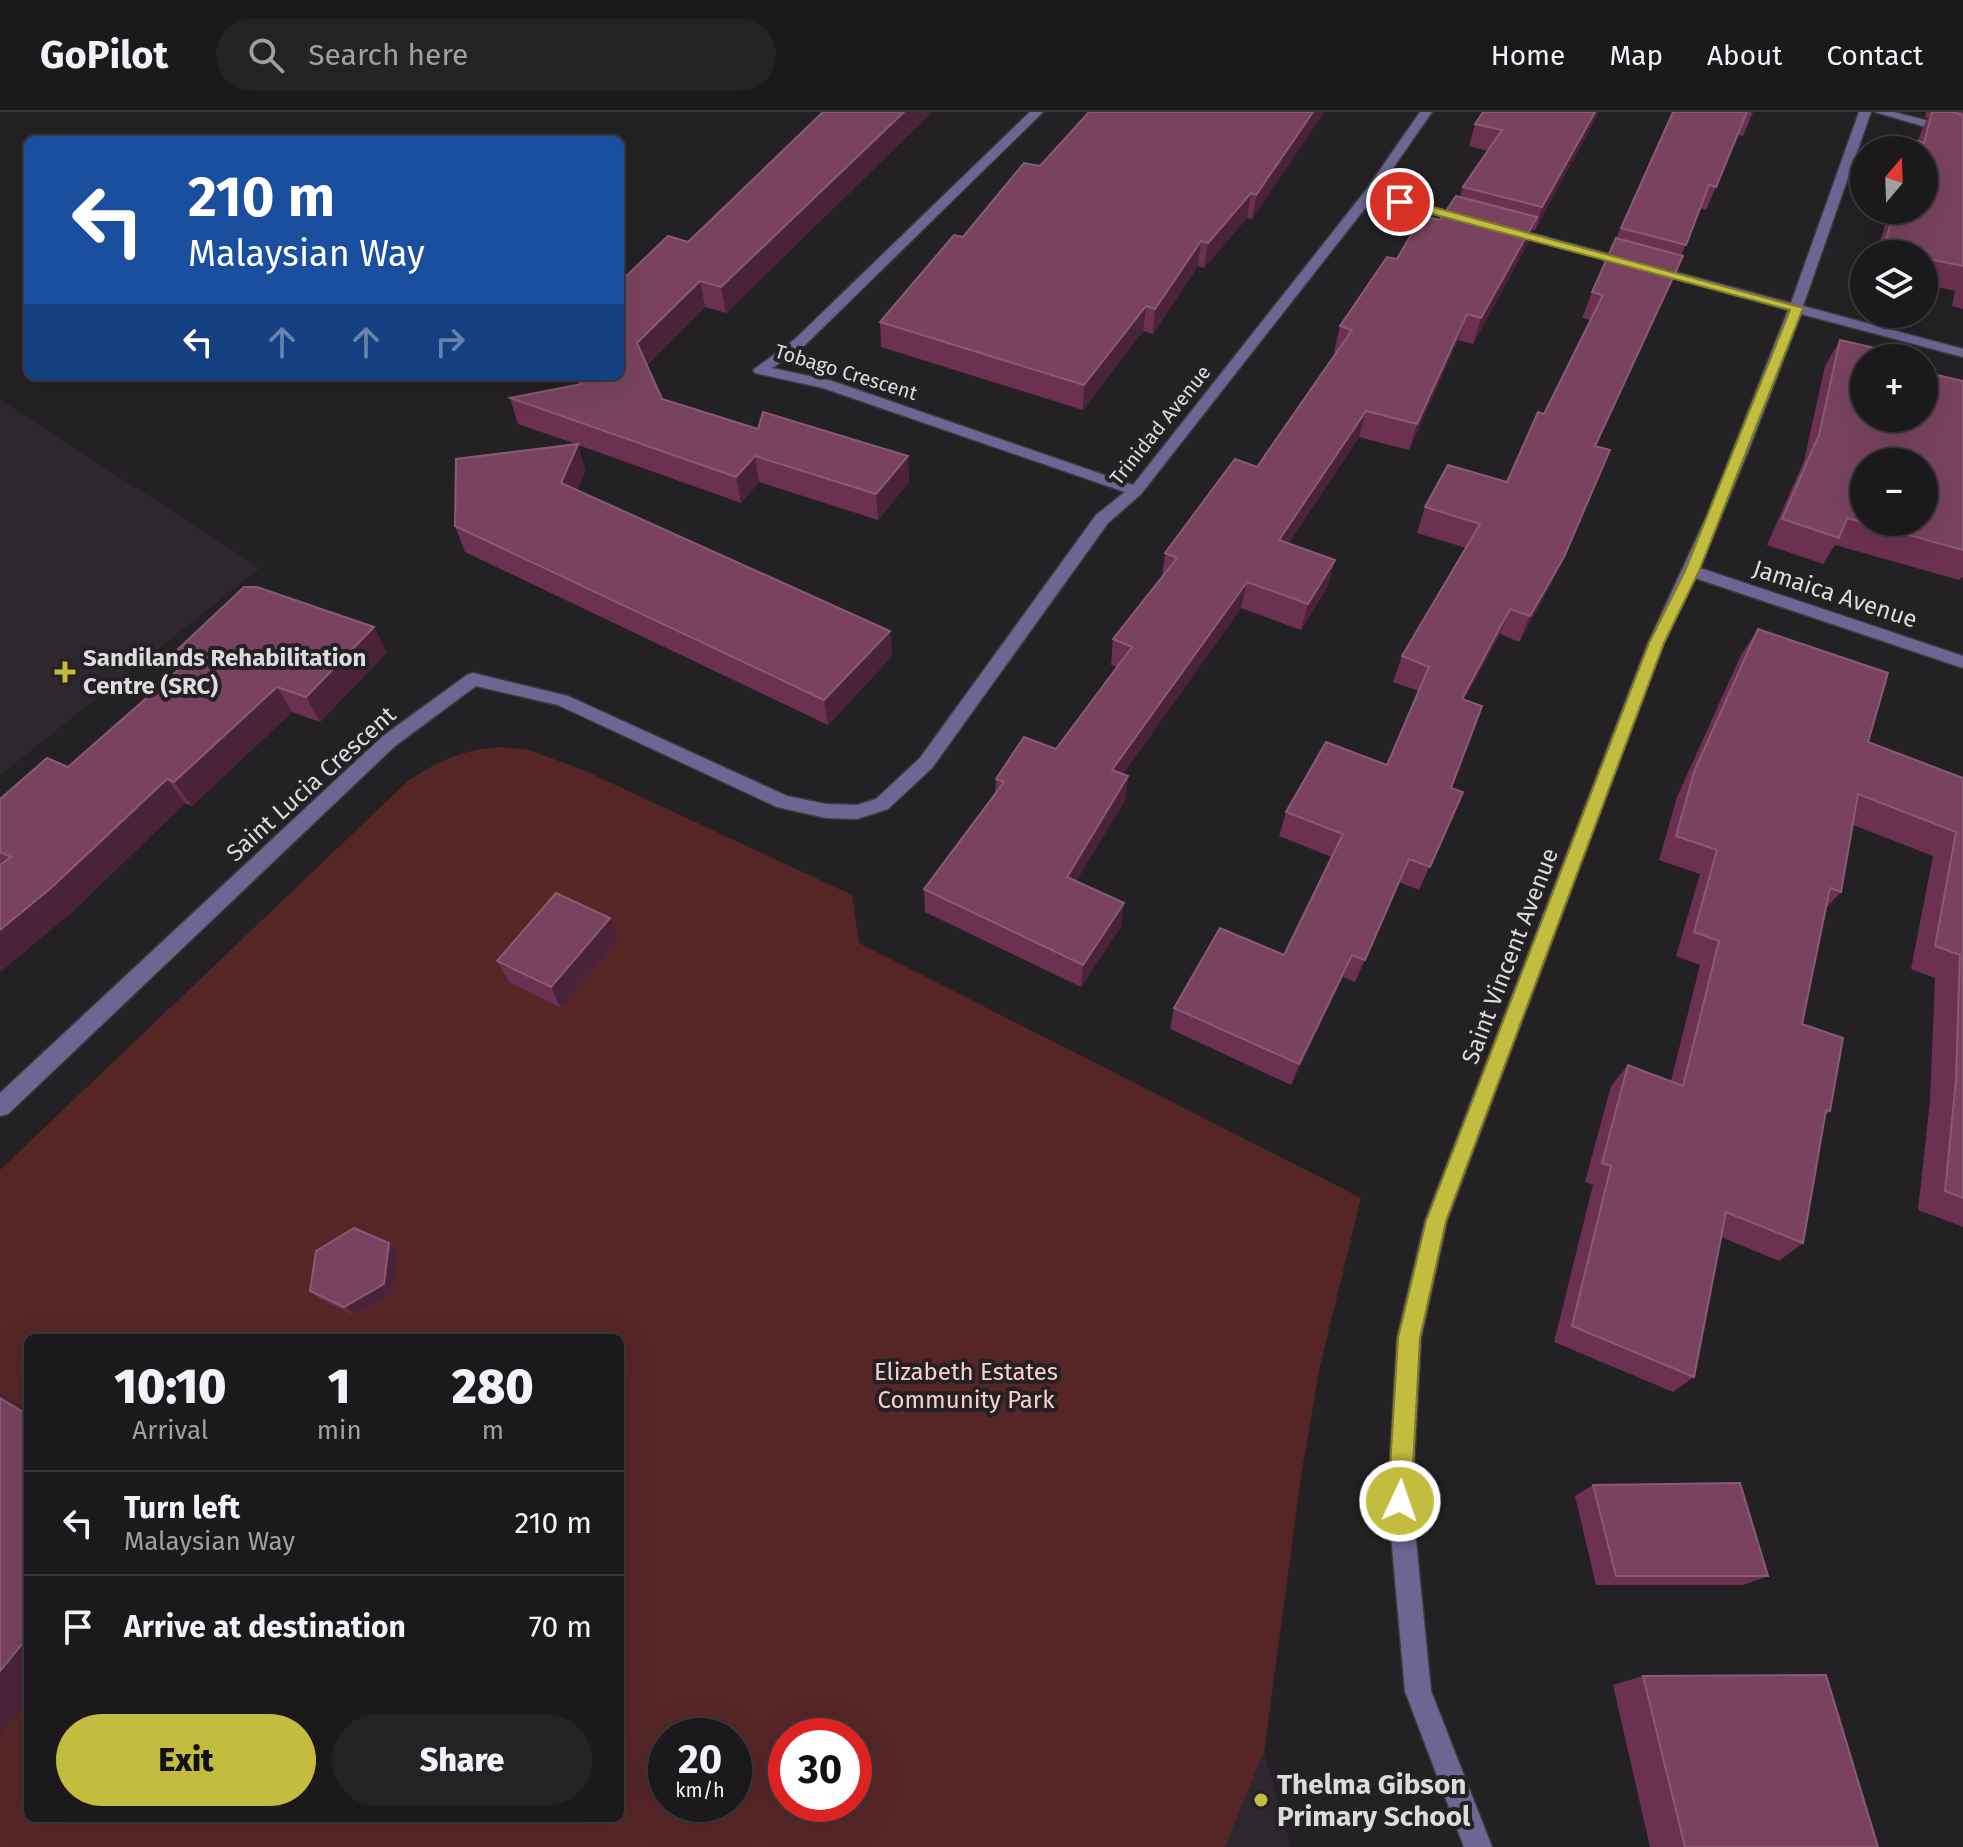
<!DOCTYPE html>
<html lang="en">
<head>
<meta charset="utf-8">
<style>
  body { margin:0; font-family:"Fira Sans",sans-serif; background:#242224; color:#f1f3f6; height:100vh; display:flex; flex-direction:column; font-size:30px; white-space:nowrap }
  * { box-sizing:border-box; margin:0 }
  p { font-size:26px; color:#a0a0a3 }
  .icon { flex:none; width:44px; height:44px; fill:none; stroke:currentColor; stroke-width:2; stroke-linecap:round; stroke-linejoin:round }
  .map { position:relative; flex:1; overflow:hidden }
  .sheet { position:absolute; left:24px; top:1222px; width:600px; height:488px; display:flex; flex-direction:column; background:#1b191b; border-radius:12px; box-shadow:0 8px 32px #0002,0 0 0 2px #39383a }
  .sheet>* { flex:none }
  .hud { position:absolute; left:24px; top:24px; width:600px; height:244px; border-radius:12px; box-shadow:0 8px 32px #0002,0 0 0 2px #39383a; background:#1a4fa0; color:#fff; overflow:hidden }
  .needle { width:52px; rotate:19deg }
  .tools { position:absolute; left:1850px; top:24px; display:grid; gap:16px }
  .tools a { display:grid; place-items:center; width:88px; height:88px; border-radius:50%; background:#1b191b; box-shadow:0 8px 32px #0002,0 0 0 2px #39383a; font-size:40px }
  .speed { position:absolute; left:648px; top:1606px; display:flex; gap:16px; font-size:40px; font-weight:700; text-align:center }
  .speed>* { display:grid; place-content:center; width:104px; height:104px; border-radius:50%; background:#1b191b; box-shadow:0 8px 32px #0002,0 0 0 2px #39383a; line-height:1 }
  .speed small { font-size:20px; font-weight:400 }
  .speed .limit { border:12px solid #d22; background:#fff; color:#111 }
  .pin { position:absolute; display:grid; place-items:center; width:68px; height:68px; color:#fff; margin:-34px; border:4px solid #fff; border-radius:50%; box-shadow:0 2px 8px #0007 }
  .me { position:absolute; width:88px; margin:-44px; rotate:3deg; stroke-linejoin:round; filter:drop-shadow(0 0 6px #0008) }
  .turn { display:flex; align-items:center; gap:28px; height:168px; padding:0 32px; font-size:36px }
  .turn .icon { width:104px; height:104px; stroke-width:2.5 }
  .turn b { display:block; font-size:56px; line-height:68px }
  .lanes { display:flex; align-items:center; height:76px; padding:0 32px; background:#0003; justify-content:center; gap:40px; direction:ltr }
  .lanes .off { opacity:.35 }
  .eta { display:flex; justify-content:space-evenly; align-items:center; height:136px; text-align:center }
  .eta b { font-size:48px; font-weight:800; line-height:56px }
  .action { display:flex; gap:16px; margin-top:auto; padding:16px 32px }
  .action a { flex:1; height:92px; border-radius:48px; background:#c3bd3f; color:#111; font-size:32px; font-weight:800; line-height:92px; text-align:center }
  .action a+a { background:#242224; color:#f1f3f6 }
  ul { padding:0; list-style:none }
  li { display:flex; align-items:center; gap:24px; height:104px; padding:0 32px; border-top:2px solid #39383a }
  li div { flex:1 }
  li b { display:block; font-size:30px }
  li em { font-style:normal }
  header { display:flex; align-items:center; gap:48px; box-sizing:border-box; height:112px; padding:0 40px; background:#1b191b; border-bottom:2px solid #39383a }
  header strong { font-size:38px }
  nav { display:flex; gap:44px; margin-inline-start:auto; font-size:28px }
  .search { width:560px; height:72px; background:#242224; display:flex; align-items:center; gap:20px; box-sizing:border-box; padding:0 28px; border-radius:44px; color:#a0a0a3; font-size:30px }
  .map>svg:first-child { display:block }
  .built { fill:#2e272f }
  .green { fill:#562627; fill-rule:evenodd }
  .lines { fill:none; stroke-linecap:round; stroke-linejoin:round }
  .minor-casing { stroke:#3e3b3e; stroke-width:3 }
  .minor { fill:#6f6593; fill-rule:evenodd }
  .wall { fill:#6c3150 }
  .shaded-wall { fill:#4a2338 }
  .building { fill:#79435f; stroke:#885b73; stroke-width:2; fill-rule:evenodd }
  .route { fill:#c3bd3f; stroke:#7f7b29; stroke-width:2 }
  .poi-dot { fill:#c3bd3f; stroke:#242124; stroke-width:3 }
  .labels { text-anchor:middle; dominant-baseline:central; stroke-width:8; stroke-linejoin:round; paint-order:stroke }
  .far-street-label { font-size:20px; fill:#dddbdd; stroke:#242124 }
  .street-label { font-size:24px; fill:#dddbdd; stroke:#242124 }
  .poi-label { font-size:24px; font-weight:bold; fill:#dddbdd; stroke:#242124; text-anchor:start }
  .park-label { font-size:24px; fill:#fccecd; stroke:#242124 }
  .near-poi-label { font-size:28px; font-weight:bold; fill:#dddbdd; stroke:#242124; text-anchor:start }
</style>
</head>
<body>
<header>
<strong>GoPilot</strong>
<div class="search"><svg class="icon" aria-label="search" viewBox="0 0 24 24"><circle cx="10" cy="10" r="6"/><path d="M15 15l6 6"/></svg>Search here</div>
<nav><a>Home</a><a>Map</a><a>About</a><a>Contact</a></nav>
</header>
<div class="map">
<svg width="1963" height="1735" viewBox="0 0 1963 1735">
  <rect width="100%" height="100%" fill="#242124"/>
  <g class="built">
    <polygon points="0,288 260,456 0,663"/>
    <polygon points="1264,1641 1291,1735 1225,1735"/>
  </g>
  <path class="green" d="M502,635L529,638L583,658L852,783L859,831L1361,1086L1320,1254L1302,1358L1264,1640L1225,1735H0V1058L408,669C439,648 465,637 502,635ZM28,1226H620V1706H28ZM666,1624H734V1692H666ZM786,1624H854V1692H786Z"/>
  <g class="lines">
    <defs>
      <g id="minor">
        <polygon points="1030,0 1043,0 804,234 772,256 832,269 1133,373 1366,78 1420,0 1432,0 1377,79 1476,108 1470,112 1373,86 1141,382 1108,411 932,656 888,697 857,707 826,706 777,695 558,593 476,574 395,634 8,1002 0,1004 0,981 383,624 467,563 473,561 568,584 787,684 826,692 857,693 876,687 920,646 1096,403 1125,380 823,276 755,261 753,258 794,228"/>
        <polygon points="1859,0 1871,0 1803,194 1963,237 1963,245 1801,202 1750,335 1700,456 1963,544 1963,556 1695,466 1664,531 1447,1109 1421,1226 1412,1389 1431,1579 1492,1735 1464,1735 1405,1579 1388,1389 1397,1226 1425,1109 1648,531 1708,401 1788,198 1499,118 1505,114 1791,191"/>
        <polygon points="1875,0 1894,0 1963,18 1963,26"/>
      </g>
    </defs>
    <use href="#minor" class="minor-casing"/>
    <use href="#minor" class="minor"/>
  </g>
  <g class="wall">
    <polygon points="823,0 932,0 726,201 705,195 647,253 662,287 758,317 908,344 909,370 878,408 759,370 741,391 578,333 585,358 577,378 890,519 892,544 828,613 465,440 455,414 576,332 518,312 510,286 579,273 576,264 620,264 688,130"/>
    <polygon points="1324,0 1252,107 1247,106 1204,156 1198,154 1153,222 1143,219 1083,298 881,235 880,210 963,125 1040,54"/>
    <polygon points="1483,0 1599,0 1535,118 1532,118 1528,131 1473,232 1458,228 1409,338 1359,325 1288,432 1328,474 1301,518 1241,496 1123,662 1128,664 1125,688 1076,769 1121,814 1081,875 925,800 924,777 995,682 996,667 1056,637 1117,555 1111,553 1113,527 1162,465 1165,441 1257,355 1336,241 1334,240 1340,214 1397,147 1440,108 1460,85 1463,75 1488,39 1469,34 1475,12"/>
    <polygon points="1670,0 1753,0 1743,24 1738,23 1706,98 1700,96 1671,170 1596,334 1552,470 1519,530 1500,522 1464,588 1451,676 1463,680 1419,778 1399,770 1355,870 1343,865 1291,973 1170,917 1174,896 1284,843 1332,745 1279,724 1286,700 1387,653 1419,579 1393,570 1402,544 1466,436 1417,421 1425,395 1507,370 1544,302 1590,208 1582,206 1592,180 1672,1"/>
    <polygon points="1926,0 1963,0 1963,197 1952,194 1955,179 1924,172 1924,142 1876,142 1890,98 1924,98 1924,38 1913,38 1918,29 1922,17 1928,6 1925,5"/>
    <polygon points="1840,228 1864,246 1963,269 1963,465 1959,468 1835,433 1823,452 1767,433 1804,349 1825,254"/>
    <polygon points="1758,517 1868,630 1963,666 1963,1115 1918,1098 1930,989 1935,866 1911,857 1933,744 1853,713 1841,780 1826,796 1802,912 1830,999 1825,1004 1803,1131 1779,1149 1721,1125 1694,1265 1673,1280 1554,1230 1593,1073 1585,1070 1611,974 1628,953 1671,969 1700,853 1676,844 1700,762 1659,748 1677,685 1741,543"/>
    <polygon points="176,539 387,540 320,610 292,600 192,694 185,691 73,799 0,860 0,687 68,655 185,553"/>
    <polygon points="618,828 561,896 509,870 497,849"/>
    <polygon points="389,1131 398,1140 393,1180 354,1203 320,1187 310,1179"/>
    <polygon points="1593,1373 1768,1464 1743,1473 1596,1473 1575,1384"/>
    <polygon points="1643,1564 1878,1735 1650,1735 1613,1573"/>
  </g>
  <g class="shaded-wall">
    <polygon points="904,0 932,0 726,201 721,175"/>
    <polygon points="1313,0 1324,0 1252,107 1256,83"/>
    <polygon points="1595,0 1599,0 1535,118 1542,95"/>
    <polygon points="1251,81 1247,106 1204,156 1208,131"/>
    <polygon points="1537,105 1528,131 1473,232 1481,206"/>
    <polygon points="1201,129 1198,154 1153,222 1155,197"/>
    <polygon points="700,169 705,195 643,257 637,231"/>
    <polygon points="1146,194 1143,219 1083,298 1084,273"/>
    <polygon points="1467,202 1458,228 1409,338 1417,312"/>
    <polygon points="1366,299 1359,325 1273,454 1279,428"/>
    <polygon points="578,332 585,358 569,397 561,371"/>
    <polygon points="755,344 759,370 741,391 736,365"/>
    <polygon points="908,344 909,370 878,408 876,382"/>
    <polygon points="1564,445 1552,470 1519,530 1530,504"/>
    <polygon points="1335,448 1328,474 1301,518 1308,492"/>
    <polygon points="1247,470 1241,496 1109,682 1112,658"/>
    <polygon points="1510,497 1500,522 1451,612 1462,587"/>
    <polygon points="374,515 387,540 320,610 306,585"/>
    <polygon points="890,519 892,544 828,613 824,588"/>
    <polygon points="277,575 292,600 192,694 174,670"/>
    <polygon points="1128,664 1125,688 1065,788 1067,765"/>
    <polygon points="167,667 185,691 73,799 0,860 0,818"/>
    <polygon points="1124,791 1121,814 1081,875 1083,853"/>
    <polygon points="610,806 618,828 561,896 551,875"/>
    <polygon points="1352,843 1343,865 1291,973 1299,952"/>
    <polygon points="389,1131 398,1140 393,1180 354,1203 344,1195"/>
    <polygon points="0,1280 28,1297 28,1303 0,1286"/>
    <polygon points="28,1525 28,1589 0,1623 0,1559"/>
  </g>
  <g class="building">
    <polygon points="823,0 904,0 721,175 700,169 637,231 662,287 758,317 763,300 908,344 876,382 755,344 736,365 510,286 582,272 579,264 620,264 620,170 668,124 688,130"/>
    <polygon points="1089,0 1313,0 1256,83 1251,81 1208,131 1201,129 1155,197 1146,194 1084,273 880,210 954,123 963,125 1024,51 1040,54"/>
    <polygon points="1483,0 1595,0 1542,95 1463,75 1502,18 1475,12"/>
    <polygon points="1673,0 1747,0 1716,75 1709,73 1686,133 1621,116"/>
    <polygon points="1932,0 1954,0 1963,3 1963,154 1924,146 1924,142 1907,142 1883,137 1895,98 1924,98 1924,38 1915,38 1918,29 1924,31"/>
    <polygon points="1456,84 1537,105 1481,206 1467,202 1417,312 1366,299 1279,428 1335,448 1308,492 1247,470 1112,658 1128,664 1067,765 1124,791 1083,853 924,777 1004,670 996,667 1024,625 1056,637 1132,535 1113,527 1177,446 1165,441 1235,347 1257,355 1352,218 1340,214 1387,145 1397,147 1422,104 1440,108"/>
    <polygon points="1616,126 1683,144 1595,334 1610,338 1564,445 1530,504 1510,497 1462,587 1482,594 1451,676 1463,680 1430,755 1409,747 1365,848 1352,843 1299,952 1174,896 1220,816 1284,843 1343,722 1286,700 1326,630 1387,653 1429,555 1402,544 1480,412 1425,395 1448,353 1507,370 1538,300 1544,302 1603,183 1592,180"/>
    <path d="M1840,228L1897,241V246H1864V306H1924V260L1963,269V438L1847,406L1839,426L1782,407L1819,323ZM1864,350H1924V410H1864Z"/>
    <polygon points="578,332 561,371 890,519 824,588 455,414 456,347"/>
    <polygon points="244,475 257,475 374,515 306,585 277,575 174,670 167,667 51,776 0,818 0,753 11,745 0,740 0,687 47,646 68,655 193,545 176,539"/>
    <polygon points="1758,517 1888,561 1868,630 1963,666 1963,1086 1945,1079 1956,968 1960,843 1935,834 1956,720 1858,682 1841,780 1830,776 1802,912 1843,926 1830,999 1826,998 1803,1131 1726,1100 1694,1265 1572,1214 1611,1054 1602,1051 1628,953 1683,974 1719,829 1694,820 1717,738 1676,724 1694,660"/>
    <polygon points="556,781 610,806 551,875 497,849"/>
    <polygon points="354,1116 389,1131 384,1172 344,1195 310,1179 316,1139"/>
    <polygon points="0,1286 28,1303 28,1525 0,1559"/>
    <polygon points="1740,1371 1768,1464 1616,1464 1593,1373"/>
    <polygon points="1826,1563 1878,1735 1685,1735 1643,1564"/>
  </g>
  <polygon class="route" points="1400,86 1803,196 1699,459 1664,531 1446,1109 1420,1226 1411,1389 1408,1397 1400,1400 1392,1397 1388,1389 1398,1226 1426,1109 1649,531 1685,459 1790,198 1396,92 1394,90"/>
  <g class="poi-dot">
    <path d="M61 548h8v8h8v8h-8v8h-8v-8h-8v-8h8z"/>
    <circle cx="1261" cy="1688" r="8"/>
  </g>
  <g class="labels">
    <g class="far-street-label">
      <text transform="translate(846 260) rotate(17)">Tobago Crescent</text>
      <text transform="translate(1160 313) rotate(-51)">Trinidad Avenue</text>
    </g>
    <g class="street-label">
      <text transform="translate(1835 482) rotate(18)">Jamaica Avenue</text>
      <text transform="translate(311 672) rotate(-42)">Saint Lucia Crescent</text>
      <text transform="translate(1510 844) rotate(-69)">Saint Vincent Avenue</text>
    </g>
    <g class="poi-label">
      <text x="83" y="546">Sandilands Rehabilitation<tspan x="83" dy="28">Centre (SRC)</tspan></text>
    </g>
    <g class="park-label">
      <text x="966" y="1260">Elizabeth Estates<tspan x="966" dy="28">Community Park</tspan></text>
    </g>
    <g class="near-poi-label">
      <text x="1277" y="1672">Thelma Gibson<tspan x="1277" dy="32">Primary School</tspan></text>
    </g>
  </g>
</svg>
<div class="tools">
<a><svg class="needle" viewBox="-14 -14 28 28"><path d="M0-13l5 13h-10z" fill="#e53935"/><path d="M0 13l5-13h-10z" fill="#a0a0a3"/></svg></a>
<a><svg class="icon" aria-label="layers" viewBox="0 0 24 24"><path d="M12 4l9 5-9 5-9-5zM3 14l9 5 9-5"/></svg></a>
<a>+</a>
<a>−</a>
</div>
<div class="speed"><div>20<small>km/h</small></div><div class="limit">30</div></div>
<div class="pin" style="left:1400px;top:90px;background:#d93025"><svg class="icon" aria-label="arrive" viewBox="0 0 24 24"><path d="M6 21V4h12l-3 4 3 4H6"/></svg></div>
<svg class="me" style="left:1400px;top:1389px" viewBox="-20 -20 40 40"><circle r="17" fill="#c3bd3f" stroke="#fff" stroke-width="3"/><path d="M0-11L8 9 0 5-8 9z" fill="#fff"/></svg>
<div class="hud">
<div class="turn"><svg class="icon" aria-label="left" viewBox="0 0 24 24"><path d="M17 20v-9H6M10 6l-5 5 5 5"/></svg><div><b>210 m</b>Malaysian Way</div></div>
<div class="lanes"><svg class="icon" aria-label="left" viewBox="0 0 24 24"><path d="M17 20v-9H6M10 6l-5 5 5 5"/></svg><svg class="icon off" aria-label="ahead" viewBox="0 0 24 24"><path d="M12 20V5M6 11l6-6 6 6"/></svg><svg class="icon off" aria-label="ahead" viewBox="0 0 24 24"><path d="M12 20V5M6 11l6-6 6 6"/></svg><svg class="icon off" aria-label="right" viewBox="0 0 24 24"><path d="M7 20v-9h11M14 6l5 5-5 5"/></svg></div>
</div>
<section class="sheet">
<div class="eta">
<div><b>10:10</b><p>Arrival</p></div>
<div><b>1</b><p>min</p></div>
<div><b>280</b><p>m</p></div>
</div>
<ul>
<li><svg class="icon" aria-label="left" viewBox="0 0 24 24"><path d="M17 20v-9H6M10 6l-5 5 5 5"/></svg><div><b>Turn left</b><p>Malaysian Way</p></div><em>210 m</em></li>
<li><svg class="icon" aria-label="arrive" viewBox="0 0 24 24"><path d="M6 21V4h12l-3 4 3 4H6"/></svg><div><b>Arrive at destination</b></div><em>70 m</em></li>
</ul>
<div class="action"><a>Exit</a><a>Share</a></div>
</section>
</div>
</body>
</html>
